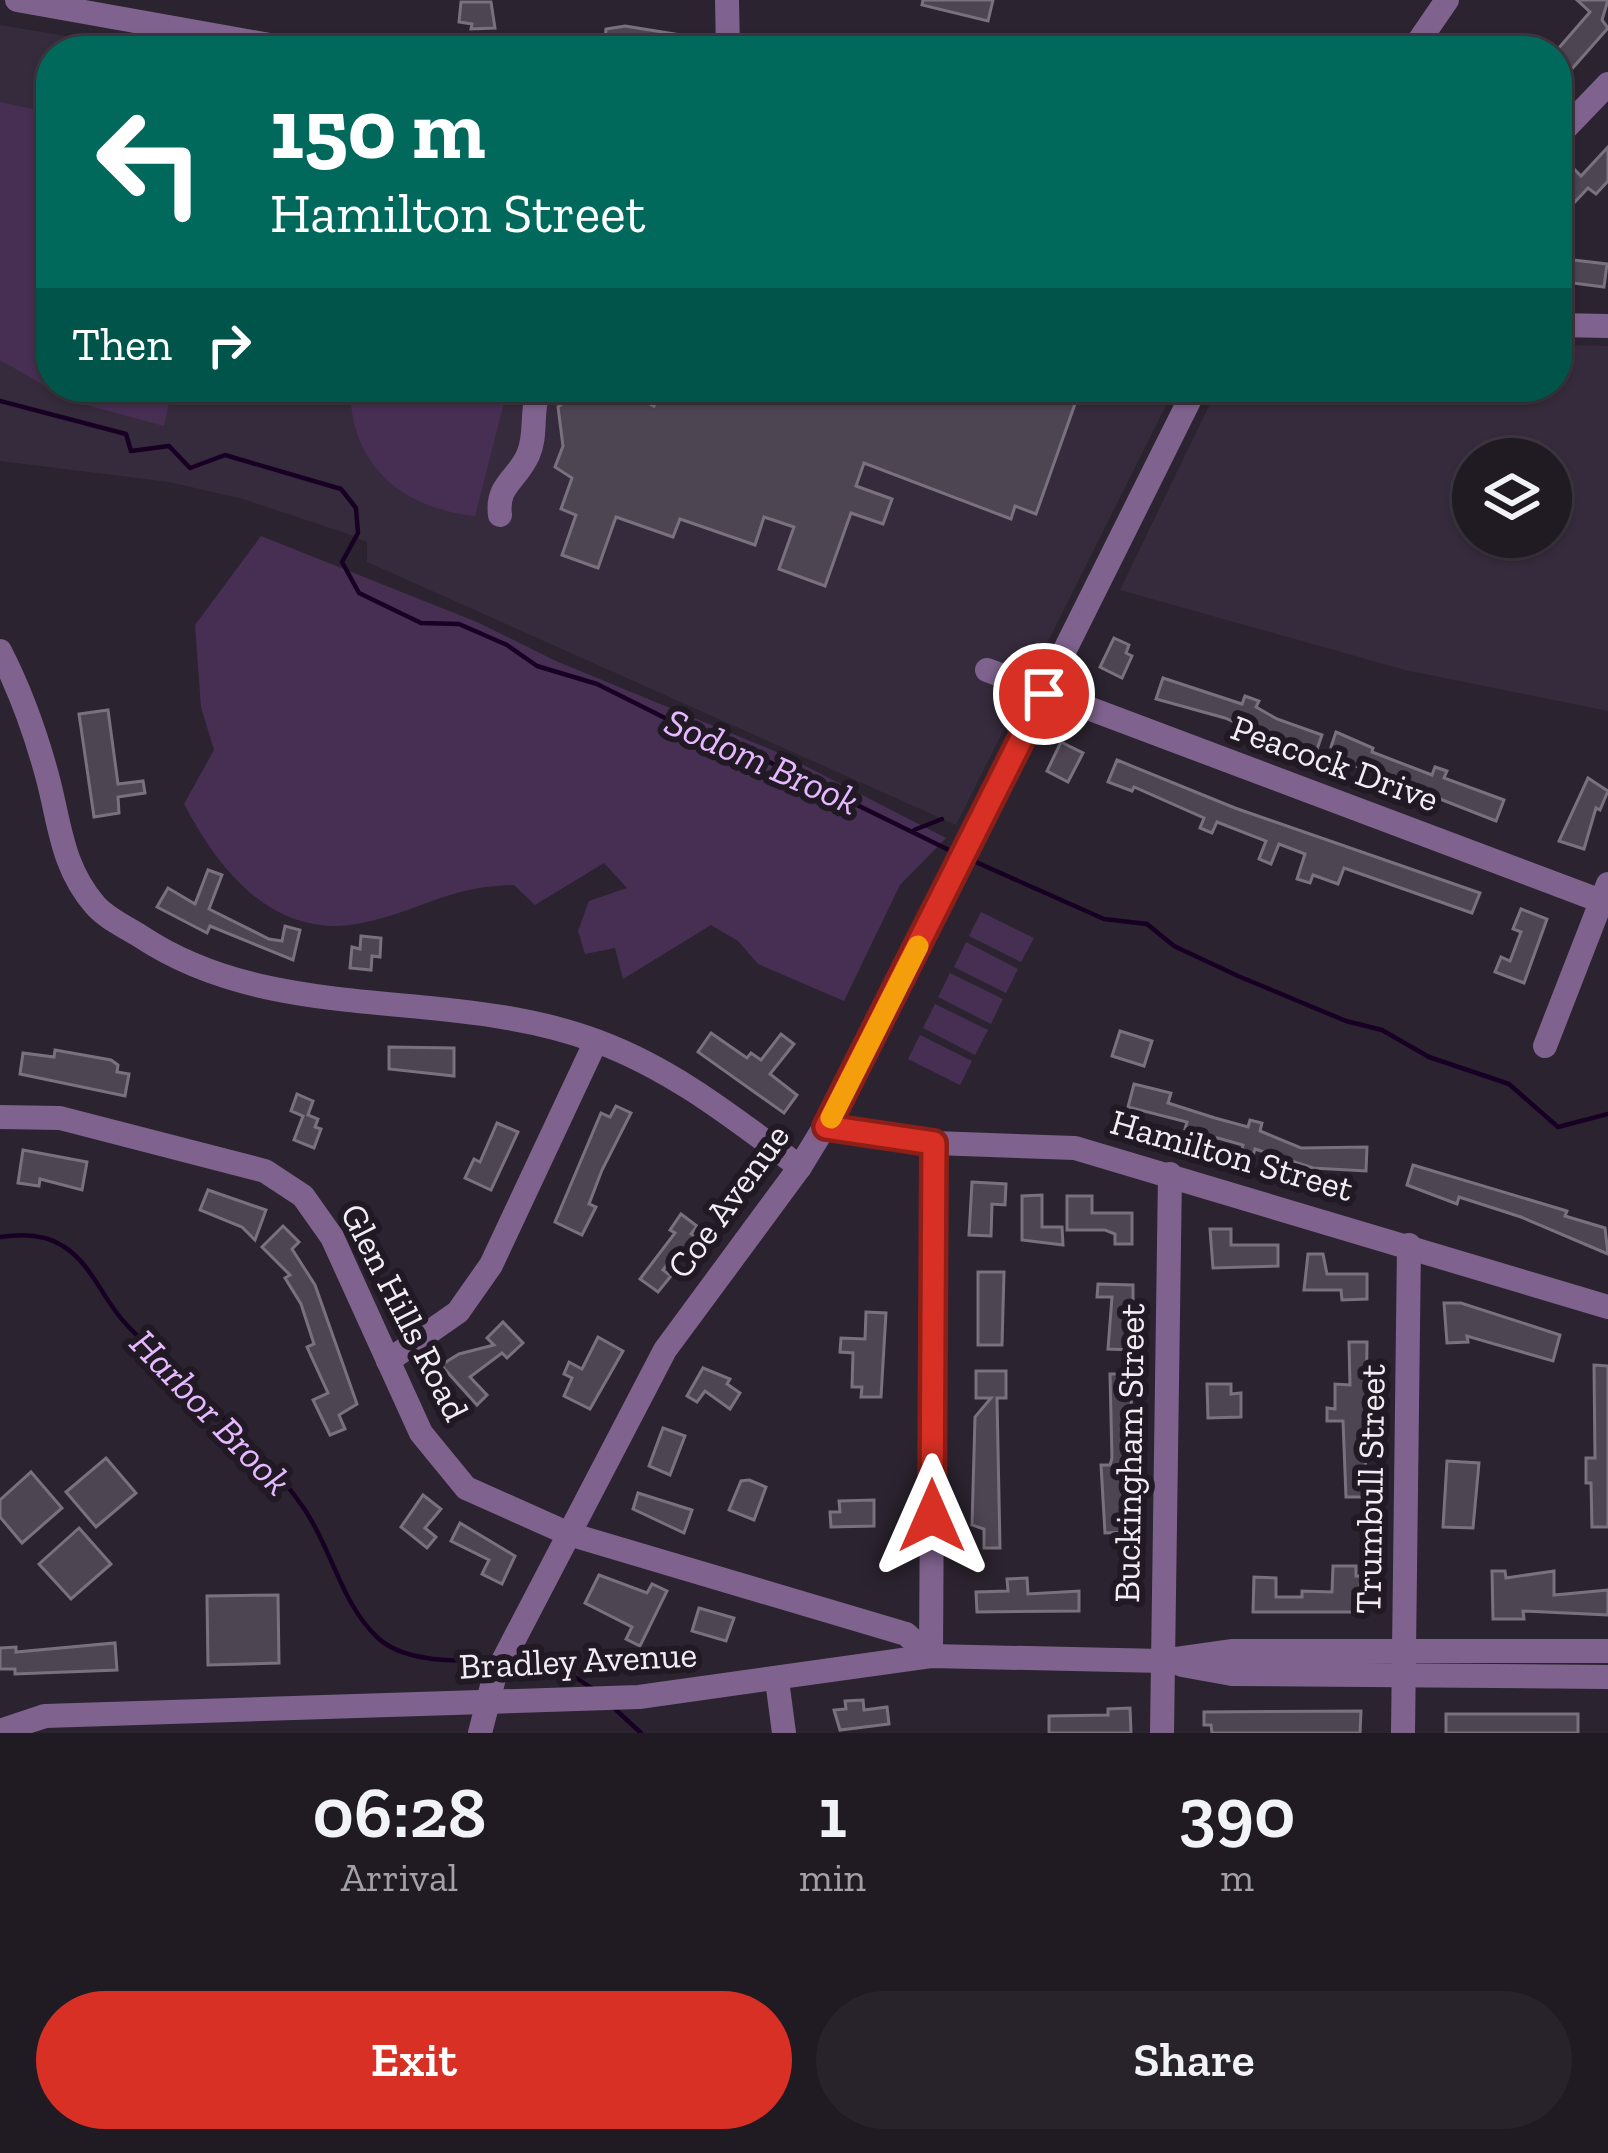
<!DOCTYPE html>
<html lang="en">
<head>
<meta charset="utf-8">
<style>
  body { margin:0; font-family:"Zilla Slab",serif; background:#28232b; color:#f1f3f6; height:100vh; display:flex; flex-direction:column; font-size:45px; white-space:nowrap }
  * { box-sizing:border-box; margin:0 }
  p { font-size:39px; color:#a2a1a6 }
  .icon { flex:none; width:66px; height:66px; fill:none; stroke:currentColor; stroke-width:2; stroke-linecap:round; stroke-linejoin:round }
  .map { position:relative; height:1733px; overflow:hidden }
  .sheet { display:flex; flex-direction:column; background:#201a23; flex:1 }
  .sheet>* { flex:none }
  .hud { position:absolute; left:36px; top:36px; width:1536px; height:366px; border-radius:48px; box-shadow:0 3px 9px #0004,0 0 0 3px #3d3841; background:#00695c; color:#fff; overflow:hidden }
  .controls { position:absolute; left:1452px; top:438px; display:grid; gap:24px }
  .controls a { display:grid; place-items:center; width:120px; height:120px; border-radius:50%; background:#201a23; box-shadow:0 3px 9px #0004,0 0 0 3px #3d3841; font-size:60px }
  .pin { position:absolute; display:grid; place-items:center; width:102px; height:102px; color:#fff; margin:-51px; border:6px solid #fff; border-radius:50%; box-shadow:0 3px 12px #0007 }
  .me { position:absolute; width:132px; margin:-66px; rotate:0deg; stroke-linejoin:round; filter:drop-shadow(0 0 9px #0008) }
  .turn { display:flex; align-items:center; gap:42px; height:252px; padding:0 36px; font-size:54px }
  .turn .icon { width:156px; height:156px; stroke-width:2.5 }
  .turn b { display:block; font-size:84px; line-height:102px }
  .then { display:flex; align-items:center; height:114px; padding:0 36px; background:#0003; gap:24px; font-size:45px }
  .eta { display:flex; justify-content:space-evenly; align-items:center; height:204px; text-align:center }
  .eta b { font-size:72px; font-weight:600; line-height:84px }
  .cta { display:flex; gap:24px; margin-top:auto; padding:24px 36px }
  .cta a { flex:1; height:138px; border-radius:72px; background:#d93025; color:#fff; font-size:48px; font-weight:600; line-height:138px; text-align:center }
  .cta a+a { background:#28232b; color:#f1f3f6 }
  .map>svg:first-child { display:block }
  .built { fill:#362b3c; fill-rule:evenodd }
  .green { fill:#472f54 }
  .lines { fill:none; stroke-linecap:round; stroke-linejoin:round }
  .stream { stroke:#180024; stroke-width:4.5 }
  .building { fill:#4d4552; stroke:#7a717f; stroke-width:3 }
  .minor { stroke:#7f638e; stroke-width:24 }
  .route-casing { stroke:#8d1f18; stroke-width:30 }
  .route { stroke:#d93025; stroke-width:21 }
  .slow { stroke:#f59e0b; stroke-width:21 }
  .labels { text-anchor:middle; dominant-baseline:central; stroke-width:12; stroke-linejoin:round; paint-order:stroke }
  .street-label { font-size:36px; fill:#f2edf5; stroke:#211a25 }
  .water-label { font-size:39px; font-style:italic; fill:#e5b8ff; stroke:#211a25 }
</style>
</head>
<body>
<div class="map">
<svg width="1608" height="1733" viewBox="0 0 1608 1733">
  <rect width="100%" height="100%" fill="#2b232f"/>
  <g class="built">
    <polygon points="0,25 156,51 51,51 51,387 1175,387 956,825 367,562 367,542 351,535 243,499 169,482 0,461"/>
    <path d="M1557,345L1608,346V711L1405,670L1120,590L1218,387H1557ZM1473,459H1551V537H1473Z"/>
  </g>
  <g class="green">
    <polygon points="0,102 51,113 51,387 172,387 164,426 72,401 0,360"/>
    <path d="M350,387H508L475,516C401,508 350,465 350,387Z"/>
    <path d="M261,536L477,622L556,661L784,755L946,838L900,885L844,1001L758,964L738,941L711,925L623,979L615,948L585,954L578,931L589,901L627,888L604,863L535,905L514,885C447,886 419,912 362,923C275,941 220,872 184,804L214,750L201,707L195,625Z"/>
    <polygon points="981,912 1034,938 1021,962 969,936"/>
    <polygon points="966,942 1018,969 1006,993 954,967"/>
    <polygon points="950,973 1003,999 991,1024 938,997"/>
    <polygon points="935,1004 988,1030 975,1055 923,1028"/>
    <polygon points="920,1035 972,1061 960,1085 908,1059"/>
  </g>
  <g class="lines">
    <g class="stream">
      <polyline points="0,401 126,434 131,451 169,446 190,468 225,455 341,489 356,508 358,533 342,562 359,593 421,623 459,624 507,645 537,666 597,684 669,720 714,735 953,852"/>
      <polyline points="914,830 942,819"/>
      <polyline points="969,859 1104,919 1147,924 1174,946 1238,976 1346,1021 1382,1030 1429,1057 1509,1084 1558,1127 1608,1114"/>
      <path d="M0,1237C20,1234 45,1234 63,1246C92,1264 103,1300 126,1324C185,1387 256,1438 305,1510C332,1550 342,1605 378,1638C405,1663 458,1661 493,1661"/>
      <polyline points="510,1661 551,1661 593,1689"/>
      <polyline points="614,1708 641,1733"/>
    </g>
  </g>
  <g class="building">
    <polygon points="923,0 993,0 988,21 922,5"/>
    <polygon points="1577,0 1608,0 1602,20 1608,28 1570,71 1557,59 1557,50 1590,12"/>
    <polygon points="461,2 491,2 495,28 471,29 472,24 459,22"/>
    <polygon points="625,26 675,34 674,51 604,51 606,29"/>
    <polygon points="1608,147 1608,181 1596,194 1588,188 1557,221 1557,187 1574,169 1581,176"/>
    <polygon points="1557,258 1607,264 1604,287 1557,281"/>
    <polygon points="601,387 619,387 654,406 661,387 1081,387 1036,514 1015,506 1011,519 864,463 856,486 892,499 883,524 851,513 825,586 779,569 794,527 764,517 755,545 680,519 673,537 616,517 598,568 562,555 576,515 561,509 572,478 555,467 563,446 558,407 576,392 597,394"/>
    <polygon points="1114,638 1129,645 1126,653 1132,656 1122,678 1100,667"/>
    <polygon points="1163,678 1242,704 1245,696 1259,701 1256,707 1277,719 1322,735 1314,758 1225,718 1156,699"/>
    <polygon points="108,710 118,784 143,781 145,793 118,797 119,813 94,817 79,714"/>
    <polygon points="1336,732 1373,748 1372,752 1432,775 1435,767 1447,771 1444,778 1504,800 1496,821 1343,761 1346,753 1331,747"/>
    <polygon points="1061,742 1083,753 1068,782 1047,771"/>
    <polygon points="1117,760 1235,808 1480,893 1472,913 1344,868 1338,884 1313,875 1310,883 1297,879 1305,854 1279,844 1271,864 1259,859 1266,841 1217,822 1212,833 1200,828 1204,818 1134,787 1132,791 1108,782"/>
    <polygon points="1588,778 1608,791 1600,810 1596,808 1584,849 1559,841"/>
    <polygon points="208,870 222,875 209,909 269,939 282,941 285,926 300,930 293,960 210,926 207,933 157,907 168,888 195,904"/>
    <polygon points="1521,909 1547,919 1524,983 1495,972 1501,957 1510,961 1521,932 1513,929"/>
    <polygon points="361,936 381,938 380,957 372,956 371,970 350,968 352,947 360,949"/>
    <polygon points="1120,1031 1152,1041 1144,1066 1112,1056"/>
    <polygon points="711,1033 747,1058 751,1053 761,1060 781,1034 794,1044 770,1074 797,1095 784,1113 698,1052"/>
    <polygon points="389,1047 454,1048 454,1076 389,1069"/>
    <polygon points="55,1050 111,1060 118,1065 117,1072 129,1074 125,1096 20,1074 23,1053 54,1057"/>
    <polygon points="1134,1084 1171,1093 1168,1103 1215,1118 1248,1127 1250,1120 1262,1123 1260,1131 1301,1148 1367,1147 1366,1171 1313,1168 1255,1149 1251,1162 1239,1159 1243,1145 1185,1129 1187,1122 1128,1107"/>
    <polygon points="297,1094 313,1101 308,1115 318,1119 315,1127 321,1129 314,1148 294,1140 303,1116 291,1111"/>
    <polygon points="616,1106 631,1113 602,1170 589,1204 596,1207 582,1235 555,1222 601,1113 610,1117"/>
    <polygon points="497,1123 518,1132 491,1190 465,1178 474,1159 480,1162"/>
    <polygon points="23,1150 87,1162 82,1190 40,1179 39,1186 18,1183"/>
    <polygon points="1413,1165 1567,1211 1565,1216 1605,1228 1608,1254 1521,1217 1459,1197 1457,1204 1407,1185"/>
    <polygon points="972,1182 1006,1184 1005,1205 992,1204 991,1236 969,1235"/>
    <polygon points="208,1190 266,1210 255,1240 242,1227 200,1210"/>
    <polygon points="1042,1195 1042,1227 1062,1227 1063,1245 1022,1240 1022,1196"/>
    <polygon points="1067,1196 1092,1196 1092,1213 1132,1213 1132,1244 1115,1244 1115,1234 1105,1230 1067,1230"/>
    <polygon points="681,1214 697,1226 691,1234 698,1239 686,1256 678,1250 663,1270 671,1276 658,1292 640,1279 675,1233 670,1230"/>
    <polygon points="283,1226 299,1242 292,1249 315,1285 357,1404 339,1415 345,1429 330,1435 313,1400 328,1393 307,1347 314,1344 301,1304 285,1278 290,1275 262,1247"/>
    <polygon points="1210,1229 1231,1229 1231,1245 1278,1245 1278,1266 1213,1268"/>
    <polygon points="1308,1254 1323,1254 1327,1274 1367,1274 1367,1299 1342,1300 1341,1290 1304,1290"/>
    <polygon points="978,1272 1004,1272 1002,1345 978,1345"/>
    <polygon points="1098,1284 1133,1285 1133,1350 1108,1349 1112,1297 1097,1297"/>
    <polygon points="1444,1303 1461,1303 1560,1335 1553,1361 1467,1336 1468,1342 1447,1343"/>
    <polygon points="866,1312 886,1313 881,1397 861,1397 862,1387 852,1387 853,1353 840,1352 841,1338 865,1339"/>
    <polygon points="503,1322 523,1343 507,1358 502,1353 470,1377 487,1395 477,1405 441,1365 459,1354 494,1345 487,1338"/>
    <polygon points="598,1337 623,1351 590,1409 564,1396 572,1378 564,1374 569,1362 582,1369"/>
    <polygon points="1349,1342 1367,1342 1365,1497 1346,1497 1343,1421 1327,1421 1327,1408 1335,1409 1335,1384 1350,1385"/>
    <polygon points="1594,1365 1608,1366 1608,1527 1592,1527 1591,1483 1586,1483 1586,1458 1595,1458"/>
    <polygon points="703,1368 730,1379 727,1384 740,1393 730,1409 705,1391 697,1402 687,1396"/>
    <polygon points="976,1371 1006,1371 1006,1398 997,1398 1000,1548 984,1548 984,1529 972,1525 975,1417 991,1398 976,1398"/>
    <polygon points="1110,1374 1132,1374 1128,1532 1105,1533 1101,1465 1110,1465 1112,1458"/>
    <polygon points="1207,1384 1231,1384 1231,1394 1241,1393 1241,1417 1208,1418"/>
    <polygon points="663,1428 685,1436 670,1475 649,1466"/>
    <polygon points="106,1458 136,1493 96,1527 66,1492"/>
    <polygon points="1447,1461 1479,1463 1473,1528 1443,1527"/>
    <polygon points="31,1472 62,1508 22,1543 0,1517 0,1500"/>
    <polygon points="749,1480 766,1487 754,1520 729,1510 741,1481"/>
    <polygon points="638,1493 692,1510 684,1533 633,1509"/>
    <polygon points="423,1495 441,1509 425,1528 436,1537 427,1548 401,1527"/>
    <polygon points="874,1500 874,1526 831,1527 830,1512 840,1512 839,1501"/>
    <polygon points="460,1523 515,1556 502,1584 482,1574 489,1560 451,1541"/>
    <polygon points="79,1528 111,1564 71,1599 39,1564"/>
    <polygon points="1333,1566 1356,1566 1356,1576 1361,1576 1357,1612 1253,1612 1254,1577 1276,1578 1276,1597 1302,1597 1302,1591 1332,1592"/>
    <polygon points="1492,1571 1505,1571 1506,1578 1554,1571 1554,1595 1608,1590 1608,1615 1523,1611 1524,1619 1493,1619"/>
    <polygon points="599,1575 647,1593 652,1584 667,1591 640,1646 626,1639 632,1627 585,1603"/>
    <polygon points="1027,1578 1028,1594 1079,1591 1079,1611 977,1612 976,1592 1008,1591 1007,1579"/>
    <polygon points="278,1595 279,1663 208,1665 207,1596"/>
    <polygon points="699,1608 734,1618 726,1641 692,1631"/>
    <polygon points="115,1643 117,1670 15,1674 15,1669 0,1669 0,1648 16,1647 16,1652"/>
    <polygon points="863,1700 864,1710 887,1707 889,1724 840,1730 834,1710 846,1709 845,1701"/>
    <polygon points="1130,1708 1131,1733 1049,1733 1049,1716 1108,1715 1108,1709"/>
    <polygon points="1361,1711 1360,1733 1212,1733 1211,1725 1204,1725 1204,1712"/>
    <rect x="1446" y="1714" width="132" height="19"/>
  </g>
  <g class="lines">
    <g class="minor">
      <polyline points="17,0 303,51"/>
      <polyline points="727,0 728,51"/>
      <polyline points="1412,51 1447,0"/>
      <polyline points="1557,137 1608,84"/>
      <polyline points="1557,325 1608,326"/>
      <path d="M500,515C496,485 517,480 528,455C538,433 529,410 541,387"/>
      <path d="M0,651C21,692 36,734 48,779C60,825 62,867 95,905C106,918 126,927 140,936C276,1027 450,985 599,1042C674,1070 735,1119 800,1167"/>
      <polyline points="987,670 1601,901"/>
      <polyline points="1545,1046 1608,884"/>
      <polyline points="0,1117 60,1118 265,1171 303,1196 332,1237 421,1433 466,1488 569,1534 906,1634 931,1656"/>
      <polyline points="826,1127 934,1143 1075,1148 1608,1307"/>
      <polyline points="388,1361 458,1312 491,1265 596,1041"/>
      <polyline points="931,1656 934,1143"/>
      <polyline points="1182,1665 1232,1674 1608,1677"/>
      <polyline points="777,1680 784,1733"/>
      <polyline points="0,1731 45,1716 639,1697 931,1656 1162,1661 1233,1651 1608,1651"/>
      <polyline points="480,1733 494,1678 665,1350 800,1167 839,1103 1196,387"/>
      <polyline points="1162,1733 1170,1174"/>
      <polyline points="1403,1733 1409,1245"/>
    </g>
  </g>
  <g class="lines">
    <defs>
      <polyline id="route" points="932,1516 934,1143 826,1127 1044,694"/>
    </defs>
    <use href="#route" class="route-casing"/>
    <use href="#route" class="route"/>
    <polyline class="slow" points="831,1118 918,946"/>
  </g>
  <g class="labels">
    <g class="street-label">
      <text transform="translate(1335 763) rotate(20)">Peacock Drive</text>
      <text transform="translate(1232 1155) rotate(16)">Hamilton Street</text>
      <text transform="translate(728 1201) rotate(-54)">Coe Avenue</text>
      <text transform="translate(405 1312) rotate(63)">Glen Hills Road</text>
      <text transform="translate(1129 1453) rotate(-89)">Buckingham Street</text>
      <text transform="translate(1370 1489) rotate(-89)">Trumbull Street</text>
      <text transform="translate(578 1660) rotate(-3)">Bradley Avenue</text>
    </g>
    <g class="water-label">
      <text transform="translate(762 761) rotate(24)">Sodom Brook</text>
      <text transform="translate(211 1412) rotate(46)">Harbor Brook</text>
    </g>
  </g>
</svg>
<div class="controls">
<a><svg class="icon" aria-label="layers" viewBox="0 0 24 24"><path d="M12 4l9 5-9 5-9-5zM3 14l9 5 9-5"/></svg></a>
</div>
<div class="pin" style="left:1044px;top:694px;background:#d93025"><svg class="icon" aria-label="arrive" viewBox="0 0 24 24"><path d="M6 21V4h12l-3 4 3 4H6"/></svg></div>
<svg class="me" style="left:932px;top:1516px" viewBox="-20 -20 40 40"><path d="M0-17L14 15 0 8-14 15z" fill="#d93025" stroke="#fff" stroke-width="4"/></svg>
<div class="hud">
<div class="turn"><svg class="icon" aria-label="left" viewBox="0 0 24 24"><path d="M17 20v-9H6M10 6l-5 5 5 5"/></svg><div><b>150 m</b>Hamilton Street</div></div>
<div class="then">Then<svg class="icon" aria-label="right" viewBox="0 0 24 24"><path d="M7 20v-9h11M14 6l5 5-5 5"/></svg></div>
</div>
</div>
<section class="sheet">
<div class="eta">
<div><b>06:28</b><p>Arrival</p></div>
<div><b>1</b><p>min</p></div>
<div><b>390</b><p>m</p></div>
</div>
<div class="cta"><a>Exit</a><a>Share</a></div>
</section>
</body>
</html>
